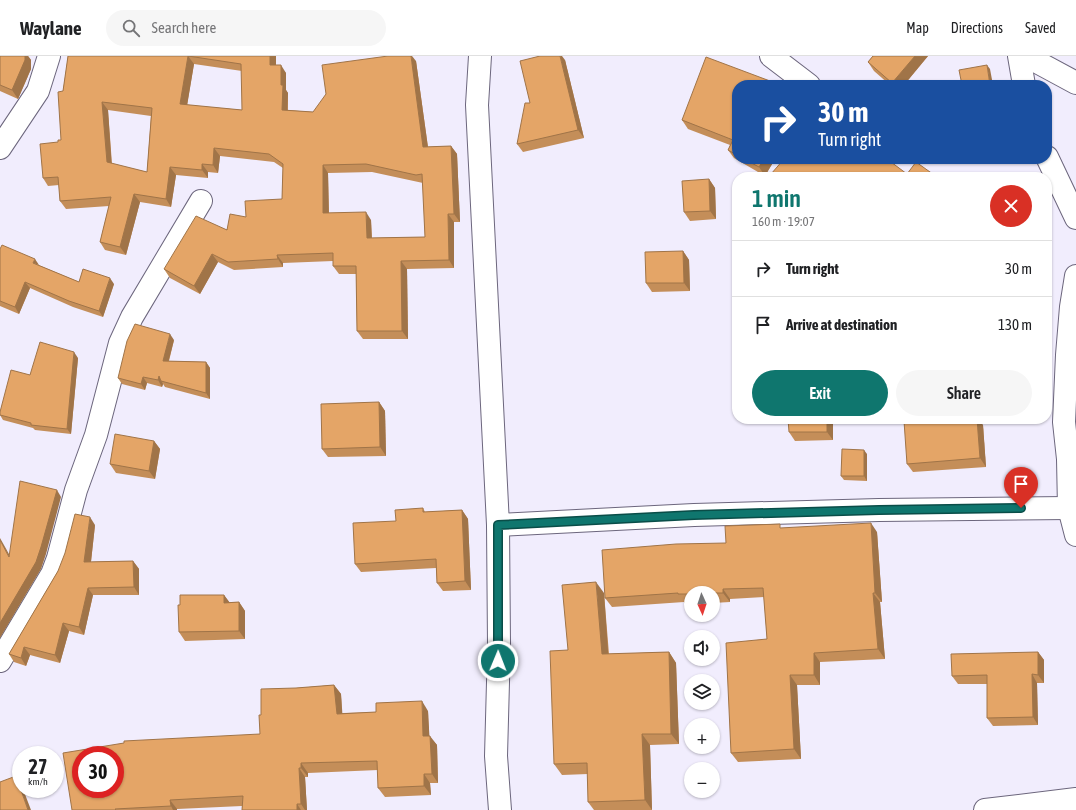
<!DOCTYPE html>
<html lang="en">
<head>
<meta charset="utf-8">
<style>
  body { margin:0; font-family:"Asap Condensed",sans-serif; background:#f6f6f6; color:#202124; height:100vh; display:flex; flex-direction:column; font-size:15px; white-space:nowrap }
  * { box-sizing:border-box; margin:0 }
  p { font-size:13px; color:#757577 }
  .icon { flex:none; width:22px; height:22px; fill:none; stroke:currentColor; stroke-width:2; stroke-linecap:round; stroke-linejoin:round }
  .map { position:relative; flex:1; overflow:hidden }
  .side { position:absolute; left:732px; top:116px; width:320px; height:252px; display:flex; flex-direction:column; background:#fff; border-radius:16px; box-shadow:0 1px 3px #0004 }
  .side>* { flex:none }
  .guide { position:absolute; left:732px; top:24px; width:320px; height:84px; border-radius:16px; box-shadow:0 1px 3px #0004; background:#1a4fa0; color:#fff; overflow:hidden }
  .needle { width:26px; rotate:177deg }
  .controls { position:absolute; left:684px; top:530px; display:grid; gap:8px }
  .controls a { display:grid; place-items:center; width:36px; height:36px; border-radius:50%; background:#fff; box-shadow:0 1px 3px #0004; font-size:20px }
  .speed { position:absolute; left:12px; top:690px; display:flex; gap:8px; font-size:20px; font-weight:700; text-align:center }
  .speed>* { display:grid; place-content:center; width:52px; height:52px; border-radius:50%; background:#fff; box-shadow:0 1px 3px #0004; line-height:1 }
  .speed small { font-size:10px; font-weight:400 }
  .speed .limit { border:6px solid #d22; background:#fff; color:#111 }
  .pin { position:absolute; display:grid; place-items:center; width:34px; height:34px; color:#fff; margin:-41px -17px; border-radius:50% 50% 50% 0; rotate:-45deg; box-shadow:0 0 4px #0007 }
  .pin .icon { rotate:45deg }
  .me { position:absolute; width:44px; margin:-22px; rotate:1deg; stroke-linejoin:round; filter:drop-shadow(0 0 3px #0008) }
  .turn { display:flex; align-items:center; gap:14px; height:84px; padding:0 20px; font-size:18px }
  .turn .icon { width:52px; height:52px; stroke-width:2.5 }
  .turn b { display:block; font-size:28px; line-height:34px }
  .round { display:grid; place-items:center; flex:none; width:42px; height:42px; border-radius:21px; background:#f6f6f6 }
  .headline { display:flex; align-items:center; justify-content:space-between; height:68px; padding:0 20px }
  h1 { font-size:24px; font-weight:600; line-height:30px; color:#0f766e }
  .primary-button { display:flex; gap:8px; margin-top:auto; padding:8px 20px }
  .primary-button a { flex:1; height:46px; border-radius:24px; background:#0f766e; color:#fff; font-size:16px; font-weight:600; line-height:46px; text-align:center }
  .primary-button a+a { background:#f6f6f6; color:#202124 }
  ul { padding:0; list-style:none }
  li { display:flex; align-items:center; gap:12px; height:56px; padding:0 20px; border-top:1px solid #e0e0e0 }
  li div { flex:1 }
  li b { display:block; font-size:15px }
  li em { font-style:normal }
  header { display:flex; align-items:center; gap:24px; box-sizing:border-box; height:56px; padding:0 20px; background:#fff; border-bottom:1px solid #e0e0e0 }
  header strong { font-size:19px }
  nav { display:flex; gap:22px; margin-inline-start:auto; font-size:14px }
  .search { width:280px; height:36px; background:#f6f6f6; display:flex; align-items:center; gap:10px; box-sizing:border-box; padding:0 14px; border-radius:22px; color:#757577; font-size:15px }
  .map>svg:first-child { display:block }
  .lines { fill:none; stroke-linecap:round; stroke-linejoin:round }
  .street-casing { stroke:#6c667d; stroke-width:24 }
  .street { stroke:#fff; stroke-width:22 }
  .wall { fill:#c48e59; fill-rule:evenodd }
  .shaded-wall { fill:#a07448 }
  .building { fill:#e4a567; stroke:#a07448; fill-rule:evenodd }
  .route-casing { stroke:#0a4d48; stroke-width:10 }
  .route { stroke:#0f766e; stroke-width:7 }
</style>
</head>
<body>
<header>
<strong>Waylane</strong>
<div class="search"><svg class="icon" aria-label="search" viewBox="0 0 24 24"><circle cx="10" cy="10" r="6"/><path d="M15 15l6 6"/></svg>Search here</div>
<nav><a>Map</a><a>Directions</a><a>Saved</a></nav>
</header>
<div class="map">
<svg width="1076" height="754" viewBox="0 0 1076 754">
  <rect width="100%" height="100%" fill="#f1edfd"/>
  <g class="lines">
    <defs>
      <g id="street">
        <polyline points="480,0 477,49 498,469 499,589 496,700 500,754"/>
        <polyline points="771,0 809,29"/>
        <polyline points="1019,0 1024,29"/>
        <polyline points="1026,0 1076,27"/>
        <polyline points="0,92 38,35 49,0"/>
        <polyline points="1047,101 1076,162"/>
        <polyline points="1076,220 1071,251 1067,299 1064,366 1068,403 1069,452 1076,479"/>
        <polyline points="498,469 694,459 879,454 1069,452"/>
        <polyline points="0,605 52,518 58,502 76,434 96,379 120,287 132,261 201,145"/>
        <polyline points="985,754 1076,743"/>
      </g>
    </defs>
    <use href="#street" class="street-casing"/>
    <use href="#street" class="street"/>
  </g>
  <g class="wall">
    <polygon points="0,0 28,0 31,4 31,13 18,43 0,35"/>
    <path d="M68,0H276V9L286,17V34L288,37V54L313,56L416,5L428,91L451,90L457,98L460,166H454V212L407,213L408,283H363L357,275L356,218H339L333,210V205L283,207V211L234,214L218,206L200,238L170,222L164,213L246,161L282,143L283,112L274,106L220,100L218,117L208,116V122L176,119L171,151L140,146L126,199L105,194L100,186L109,150L66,153L60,145L59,129L48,130L43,122L58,86L61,84L63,35ZM194,8L242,15V54L187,49ZM108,54L151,60L147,116L112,108ZM372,116L423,127L425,181L372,182L371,164L329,157L328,117Z"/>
    <polygon points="873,0 928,0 904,29 890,29 874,15 868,6"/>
    <polygon points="565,4 584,82 523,96 517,88 530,47"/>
    <polygon points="737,29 737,103 775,103 765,120 734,102 728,94 730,89 688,73 682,64"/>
    <polygon points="709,123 715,132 716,163 690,165 684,156"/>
    <polygon points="0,193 79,226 114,228 103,261 73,251 30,232 19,258 0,250"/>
    <polygon points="683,195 689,204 690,235 652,236 646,227"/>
    <polygon points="174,284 169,305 206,306 210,312 210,343 165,331 163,328 162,331 147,327 145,334 122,328 118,322"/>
    <polygon points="78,302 71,378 35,374 33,372 3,364 0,359 0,356 30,319"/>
    <polygon points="379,346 385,355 386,400 328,401 322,393"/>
    <polygon points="833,363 833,384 795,385 789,376"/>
    <polygon points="983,369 986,411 913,416 907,408"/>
    <polygon points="154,385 160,393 155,423 116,417 110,408"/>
    <polygon points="867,398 867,425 844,424 841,420"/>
    <polygon points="423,452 425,456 462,454 468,463 471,534 443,535 437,527 436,512 361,516 355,508 396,465"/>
    <polygon points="95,469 91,506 133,505 139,513 139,539 93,539 84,579 69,575 60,607 30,599 26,610 14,606 9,598 58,515"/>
    <polygon points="783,472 877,476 882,546 880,546 885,603 820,606 820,629 797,629 801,703 738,706 731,697 767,583 764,541 730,543 730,546 713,547 713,537 691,537 691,548 685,548 684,546 612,551 605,542"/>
    <polygon points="604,537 609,598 669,596 676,607 679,688 650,689 652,754 594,754 588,746 588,718 562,719 554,708 568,594"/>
    <polygon points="224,539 229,546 239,546 245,555 245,583 185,585 179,576 180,549"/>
    <polygon points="1038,596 1044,604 1044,627 1037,627 1038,669 993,670 987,662 987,628 958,628 952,620"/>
    <polygon points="334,629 341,638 342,657 428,655 429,680 437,689 438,727 430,727 431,739 385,741 378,732 378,714 308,717 308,721 305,721 307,754 242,754 242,750 177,753 177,754 72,754 260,678 261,659 296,632"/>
  </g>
  <g class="shaded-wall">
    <polygon points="25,0 28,0 31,4 31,13 18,43 12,34"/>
    <polygon points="188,0 194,8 186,56 180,48"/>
    <polygon points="270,0 276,0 276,17 270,9"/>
    <polygon points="411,0 412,0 416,5 429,99 423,91"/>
    <polygon points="560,0 562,0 565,4 584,82 578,74"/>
    <polygon points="915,0 928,0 904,29 894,29 892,27"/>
    <polygon points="281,9 286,17 286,34 288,37 287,62 282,54 281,29"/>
    <polygon points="987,9 990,13 993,29 990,29"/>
    <polygon points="102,46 108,54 112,114 107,106"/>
    <polygon points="451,90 457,98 460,166 454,158"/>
    <polygon points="214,92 220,100 218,117 213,109"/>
    <polygon points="764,103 775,103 765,120 759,111"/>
    <polygon points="202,108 208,116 208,122 202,114"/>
    <polygon points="323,109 328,117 329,165 323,157"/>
    <polygon points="170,111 176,119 171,151 166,143"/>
    <polygon points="709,123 715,132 716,163 710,155"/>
    <polygon points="134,138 140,146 126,199 120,191"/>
    <polygon points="366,156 371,164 372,190 367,182"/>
    <polygon points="448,158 454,166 454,212 449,204"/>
    <polygon points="683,195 689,204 690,235 684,227"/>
    <polygon points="212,198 218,206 200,238 194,230"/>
    <polygon points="277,199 283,207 283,211 278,203"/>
    <polygon points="35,203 39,209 33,207"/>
    <polygon points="401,205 407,213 408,283 402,275"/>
    <polygon points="110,222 114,228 103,261 99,255"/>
    <polygon points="25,226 30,232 19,258 15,251"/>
    <polygon points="170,278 174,284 167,311 163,305"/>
    <polygon points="74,296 78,302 71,378 67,373"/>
    <polygon points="206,306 210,312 210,343 206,337"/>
    <polygon points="159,320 163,328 162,331 158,324"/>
    <polygon points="143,321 147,327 145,334 141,328"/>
    <polygon points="379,346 385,355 386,400 380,391"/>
    <polygon points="827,363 833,363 833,384 827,376"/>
    <polygon points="977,363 979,363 983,369 986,411 980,402"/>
    <polygon points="154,385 160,393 155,423 149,415"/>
    <polygon points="864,394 867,398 867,425 864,420"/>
    <polygon points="57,434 61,441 46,498 41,513 0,582 0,567"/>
    <polygon points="462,454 468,463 471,534 465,525"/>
    <polygon points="90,461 95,469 90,514 84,506"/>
    <polygon points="871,467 877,476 882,546 875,537"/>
    <polygon points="0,482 14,507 9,501 0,484"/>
    <polygon points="133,505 139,513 139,539 134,531"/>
    <polygon points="596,526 604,537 609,609 602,598"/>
    <polygon points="88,532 93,539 84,579 79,571"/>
    <polygon points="723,533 730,543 730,546 723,537"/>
    <polygon points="873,537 880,546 885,603 878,593"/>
    <polygon points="224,539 230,547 224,547"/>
    <polygon points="239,546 245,555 245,583 239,575"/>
    <polygon points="63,567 69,575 60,607 55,599"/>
    <polygon points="24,591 30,599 26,610 21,602"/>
    <polygon points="669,596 676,607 679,688 671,678"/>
    <polygon points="1038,596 1044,604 1044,627 1038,619"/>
    <polygon points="814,597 820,606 820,629 814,619"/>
    <polygon points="1032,618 1037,627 1038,669 1033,661"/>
    <polygon points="790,619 797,629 801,703 794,693"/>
    <polygon points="334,629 341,638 343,667 337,658"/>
    <polygon points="422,645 428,655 430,690 423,680"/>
    <polygon points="642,678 650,689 652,754 645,744"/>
    <polygon points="430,680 437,689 438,727 432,718"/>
    <polygon points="301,707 308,717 308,721 301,712"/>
    <polygon points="299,712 305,721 307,754 305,754 301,748"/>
    <polygon points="424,718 430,727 431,739 424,730"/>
    <polygon points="16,720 21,728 21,733 23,733 31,754 28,754"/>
    <polygon points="170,744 177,753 177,754 173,754 171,750"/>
    <polygon points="297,748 301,754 297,754"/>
  </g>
  <g class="building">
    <polygon points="0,0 25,0 25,4 12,34 0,29"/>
    <path d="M68,0H270V9H281V29H283L282,54L313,56L326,38L322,9L388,0H411L423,91L451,90L454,158H448L449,204L401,205L402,275H357L356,210H333V197L277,199L278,203L228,206L212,198L194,230L164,213L196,160L227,174L230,158L246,161L245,145L282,143L283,108L269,98L214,92L213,109L202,108V114L170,111L166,143L134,138L120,191L100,186L111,141L60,145L58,121L43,122L40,88L58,86V84H61L58,36L63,35ZM188,0L241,8L242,54L180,48ZM102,46L152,52L147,116L107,106ZM366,108L416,119L422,118L425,181L367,182L366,156L323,157V109Z"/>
    <polygon points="540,0 560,0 578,74 517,88 525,47 530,47 520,5"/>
    <polygon points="873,0 915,0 892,27 868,6"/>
    <polygon points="706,1 778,28 778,29 737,29 737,99 728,94 733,84 682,64"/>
    <polygon points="987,9 990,29 962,29 959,14"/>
    <polygon points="744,103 764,103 759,111"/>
    <polygon points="784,103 887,103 907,118 916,106 937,121 777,121 771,118"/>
    <polygon points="709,123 710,155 684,156 682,125"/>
    <polygon points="2,189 35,203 33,207 79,226 83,213 110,222 99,255 69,245 25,226 15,251 0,245 0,193"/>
    <polygon points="683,195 684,227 646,227 645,196"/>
    <polygon points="135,268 170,278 163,305 206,306 206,337 161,325 159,320 158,324 143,321 141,328 118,322 127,285"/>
    <polygon points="40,286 74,296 67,373 31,369 31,367 0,359 0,356 11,314 30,319"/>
    <polygon points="379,346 380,391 322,393 321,348"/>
    <polygon points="788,363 827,363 827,376 789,376"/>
    <polygon points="937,363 977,363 980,402 907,408 904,365"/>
    <polygon points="115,378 154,385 149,415 110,408"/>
    <polygon points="842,393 864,394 864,420 841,420"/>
    <polygon points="20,425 57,434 41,491 36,506 0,567 0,484 9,501"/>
    <polygon points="423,452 423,456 462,454 465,525 437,527 436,503 355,508 353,467 396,465 395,454"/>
    <polygon points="75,458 90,461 84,506 133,505 134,531 88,532 79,571 63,567 55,599 24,591 21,602 9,598 58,515 65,497"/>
    <polygon points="871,467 875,537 873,537 878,593 814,597 814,619 790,619 794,693 731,697 726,587 767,583 763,532 723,533 723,537 691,537 691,538 678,538 678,537 605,542 602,494 676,488 726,487 725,470 780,468 780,472"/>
    <polygon points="596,526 602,598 669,596 671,678 642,678 645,744 588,746 587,707 554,708 550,595 568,594 562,529"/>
    <polygon points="180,539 224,539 224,547 239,546 239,575 179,576 178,549 180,549"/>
    <polygon points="1038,596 1038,619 1032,618 1033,661 987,662 987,619 952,620 951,598"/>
    <path d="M334,629L337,658L376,656V647L422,645L423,680H430L432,718H424V730L378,732L377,705L301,707V712H299L301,748H297V754H242L243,740L170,744L171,750L115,753L116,754H72L63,697L124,687V685L260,678L259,659H261V633L296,632ZM81,699H115V733H81Z"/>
    <polygon points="16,720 28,754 0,754 0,726"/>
  </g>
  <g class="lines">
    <defs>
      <polyline id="route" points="498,605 498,469 694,459 879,454 1021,452"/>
    </defs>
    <use href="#route" class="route-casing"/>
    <use href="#route" class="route"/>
  </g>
</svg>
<div class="controls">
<a><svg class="needle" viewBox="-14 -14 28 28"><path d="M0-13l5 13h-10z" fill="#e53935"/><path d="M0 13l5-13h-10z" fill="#757577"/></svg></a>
<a><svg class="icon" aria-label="sound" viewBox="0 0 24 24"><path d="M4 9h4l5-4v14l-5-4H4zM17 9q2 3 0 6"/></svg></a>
<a><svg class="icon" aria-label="layers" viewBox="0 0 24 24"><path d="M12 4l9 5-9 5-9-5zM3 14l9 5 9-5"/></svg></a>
<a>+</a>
<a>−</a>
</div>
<div class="speed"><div>27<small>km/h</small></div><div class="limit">30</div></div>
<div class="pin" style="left:1021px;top:452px;background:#d93025"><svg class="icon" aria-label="arrive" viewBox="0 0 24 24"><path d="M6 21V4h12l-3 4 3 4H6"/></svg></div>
<svg class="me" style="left:498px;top:605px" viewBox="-20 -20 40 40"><circle r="17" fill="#0f766e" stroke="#fff" stroke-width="3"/><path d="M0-11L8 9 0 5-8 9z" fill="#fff"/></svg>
<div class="guide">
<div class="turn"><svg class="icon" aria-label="right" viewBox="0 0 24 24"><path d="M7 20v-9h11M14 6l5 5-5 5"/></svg><div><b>30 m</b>Turn right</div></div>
</div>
<section class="side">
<div class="headline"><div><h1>1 min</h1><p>160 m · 19:07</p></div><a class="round" style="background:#d93025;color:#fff"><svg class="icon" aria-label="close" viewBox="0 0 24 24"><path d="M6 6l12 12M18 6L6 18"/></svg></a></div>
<ul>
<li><svg class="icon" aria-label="right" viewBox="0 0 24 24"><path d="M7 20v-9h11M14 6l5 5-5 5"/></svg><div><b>Turn right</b></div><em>30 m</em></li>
<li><svg class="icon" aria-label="arrive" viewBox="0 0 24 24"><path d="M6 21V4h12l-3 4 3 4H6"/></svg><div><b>Arrive at destination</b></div><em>130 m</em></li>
</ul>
<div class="primary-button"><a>Exit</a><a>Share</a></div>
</section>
</div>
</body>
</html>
